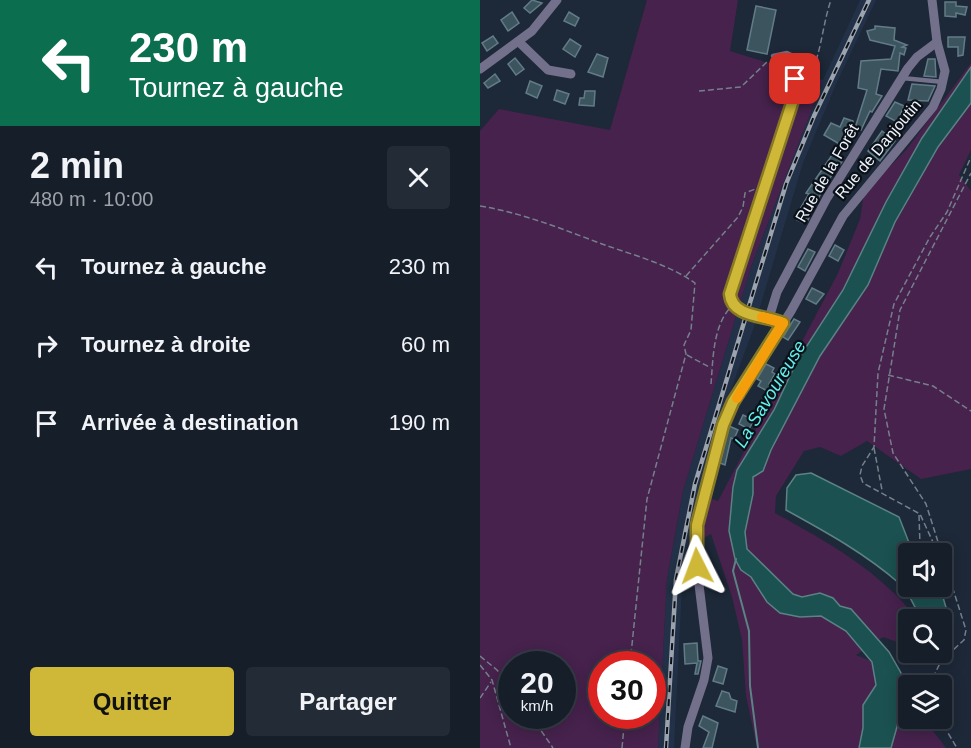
<!DOCTYPE html>
<html lang="fr">
<head>
<meta charset="utf-8">
<style>
  body { margin:0; font-family:Helvetica,sans-serif; background:#232b36; color:#f1f3f6; height:100vh; display:flex; flex-direction:column; font-size:22px; white-space:nowrap }
  * { box-sizing:border-box; margin:0 }
  p { font-size:20px; color:#9ea2a8 }
  .icon { flex:none; width:33px; height:33px; fill:none; stroke:currentColor; stroke-width:2; stroke-linecap:round; stroke-linejoin:round }
  .map { position:relative; flex:1; overflow:hidden }
  .details { display:flex; flex-direction:column; background:#161e2a; width:480px }
  .details>* { flex:none }
  .guide { background:#0b6e4f; color:#fff; overflow:hidden }
  .fabs { position:absolute; left:418px; top:543px; display:grid; gap:12px }
  .fabs a { display:grid; place-items:center; width:54px; height:54px; border-radius:6px; background:#161e2a; box-shadow:0 3px 15px #0003,0 0 0 2px #353c47; font-size:30px }
  .speed { position:absolute; left:18px; top:651px; display:flex; gap:12px; font-size:30px; font-weight:700; text-align:center }
  .speed>* { display:grid; place-content:center; width:78px; height:78px; border-radius:50%; background:#161e2a; box-shadow:0 3px 15px #0003,0 0 0 2px #353c47; line-height:1 }
  .speed small { font-size:15px; font-weight:400 }
  .speed .limit { border:9px solid #d22; background:#fff; color:#111 }
  .pin { position:absolute; display:grid; place-items:center; width:51px; height:51px; color:#fff; margin:-26px; border-radius:12px; box-shadow:0 3px 9px #0006 }
  .me { position:absolute; width:66px; margin:-33px; rotate:357deg; stroke-linejoin:round; filter:drop-shadow(0 0 4px #0008) }
  .turn { display:flex; align-items:center; gap:21px; height:126px; padding:0 30px; font-size:27px }
  .turn .icon { width:78px; height:78px; stroke-width:2.5 }
  .turn b { display:block; font-size:42px; line-height:51px }
  .round { display:grid; place-items:center; flex:none; width:63px; height:63px; border-radius:6px; background:#232b36 }
  .overview { display:flex; align-items:center; justify-content:space-between; height:102px; padding:0 30px }
  h1 { font-size:36px; font-weight:700; line-height:45px }
  .primary-button { display:flex; gap:12px; margin-top:auto; padding:12px 30px }
  .primary-button a { flex:1; height:69px; border-radius:6px; background:#cfb837; color:#111; font-size:24px; font-weight:700; line-height:69px; text-align:center }
  .primary-button a+a { background:#232b36; color:#f1f3f6 }
  ul { padding:0; list-style:none }
  li { display:flex; align-items:center; gap:18px; height:78px; padding:0 30px }
  li div { flex:1 }
  li b { display:block; font-size:22px }
  li em { font-style:normal }
  main { display:flex; flex:1; min-height:0 }
  .map>svg:first-child { display:block }
  .built { fill:#223147 }
  .green { fill:#46224c; fill-rule:evenodd }
  .water { fill:#1b5150; stroke:#5b8284; stroke-width:1.5 }
  .lines { fill:none; stroke-linecap:round; stroke-linejoin:round }
  .stream { stroke:#5b8284; stroke-width:2 }
  .building { fill:#3b545e; stroke:#627c87; stroke-width:1.5 }
  .path { stroke:#767f8c; stroke-width:1.5; stroke-dasharray:6 3; stroke-linecap:butt }
  .lane { stroke:#73708b; stroke-width:4.5 }
  .street { stroke:#73708b; stroke-width:9 }
  .rail-casing { stroke:#9ba3ae; stroke-width:4.5 }
  .rail { stroke:#0c1118; stroke-width:2; stroke-dasharray:7; stroke-linecap:butt }
  .route-casing { stroke:#877824; stroke-width:15 }
  .route { stroke:#cfb837; stroke-width:10 }
  .slow { stroke:#f59e0b; stroke-width:10 }
  .labels { text-anchor:middle; dominant-baseline:central; stroke-width:4.5; stroke-linejoin:round; paint-order:stroke }
  .street-label { font-size:16px; fill:#eff5fe; stroke:#0c1118 }
  .water-label { font-size:18px; font-style:italic; fill:#60f1f0; stroke:#0c1118 }
</style>
</head>
<body>
<main>
<section class="details">
<div class="guide">
<div class="turn"><svg class="icon" aria-label="left" viewBox="0 0 24 24"><path d="M17 20v-9H6M10 6l-5 5 5 5"/></svg><div><b>230 m</b>Tournez à gauche</div></div>
</div>
<div class="overview"><div><h1>2 min</h1><p>480 m · 10:00</p></div><a class="round"><svg class="icon" aria-label="close" viewBox="0 0 24 24"><path d="M6 6l12 12M18 6L6 18"/></svg></a></div>
<ul>
<li><svg class="icon" aria-label="left" viewBox="0 0 24 24"><path d="M17 20v-9H6M10 6l-5 5 5 5"/></svg><div><b>Tournez à gauche</b></div><em>230 m</em></li>
<li><svg class="icon" aria-label="right" viewBox="0 0 24 24"><path d="M7 20v-9h11M14 6l5 5-5 5"/></svg><div><b>Tournez à droite</b></div><em>60 m</em></li>
<li><svg class="icon" aria-label="arrive" viewBox="0 0 24 24"><path d="M6 21V4h12l-3 4 3 4H6"/></svg><div><b>Arrivée à destination</b></div><em>190 m</em></li>
</ul>
<div class="primary-button"><a>Quitter</a><a>Partager</a></div>
</section>
<div class="map">
<svg width="491" height="748" viewBox="0 0 491 748">
  <rect width="100%" height="100%" fill="#1d2838"/>
  <polygon class="built" points="380,0 396,0 357,82 323,163 274,327 238,425 219,495 202,586 194,748 178,748 187,579 203,491 271,267 343,80"/>
  <g class="green">
    <path d="M167,0H258L250,51L343,80L271,267L203,491L187,579L178,748H0V131L19,109L130,130ZM32,664H82V716H32ZM122,664H172V716H122Z"/>
    <path d="M491,63V150L479,175L491,191V469L441,479L387,441L361,456L340,447L324,451L296,496L295,513C349,543 399,570 437,619L429,620V646L403,637L376,655L431,677L429,718L444,719L466,748H277L266,696L262,640L252,597L231,534L220,540L227,497L238,501L358,273L380,219L384,193L427,149Z"/>
  </g>
  <g class="water">
    <polygon points="491,67 491,103 458,147 415,222 388,285 340,356 291,450 283,471 273,477 273,494 265,532 267,549 313,594 322,597 340,593 353,598 360,606 371,609 409,652 421,673 421,687 417,710 417,727 411,748 379,748 383,728 383,705 396,685 392,662 366,631 341,616 320,617 300,613 287,602 271,577 261,570 255,559 249,531 253,487 257,470 294,410 317,361 363,290 406,202 442,138"/>
    <path d="M331,473L419,517L433,553L429,554V586L460,587L472,628H462V620C429,620 438,600 420,584C386,554 346,532 306,510L307,488L316,475Z"/>
  </g>
  <g class="lines">
    <polyline class="stream" points="256,559 253,571 269,631 270,686 278,748"/>
  </g>
  <g class="building">
    <polygon points="52,0 62,3 50,13 44,8"/>
    <polygon points="465,2 476,2 476,6 487,7 485,15 476,13 476,17 465,16"/>
    <polygon points="276,6 296,10 287,54 267,50"/>
    <polygon points="32,12 39,23 28,31 21,20"/>
    <polygon points="89,12 99,18 95,26 84,21"/>
    <polygon points="395,26 415,28 414,40 427,45 422,47 426,48 424,55 420,53 418,71 401,69 396,94 402,96 392,112 390,111 381,130 375,128 387,90 378,88 381,61 411,59 415,46 390,40 387,31 395,29"/>
    <polygon points="13,36 18,43 7,51 2,43"/>
    <polygon points="468,37 485,37 483,55 478,56 478,47 468,47"/>
    <polygon points="90,39 101,46 95,57 83,49"/>
    <polygon points="117,54 128,58 123,77 108,72"/>
    <polygon points="35,58 44,69 36,75 28,64"/>
    <polygon points="448,59 455,59 456,77 444,76"/>
    <polygon points="15,74 20,81 8,88 4,83"/>
    <polygon points="50,81 62,86 57,98 46,93"/>
    <polygon points="432,84 455,86 448,101 428,100"/>
    <polygon points="77,90 89,94 85,104 74,100"/>
    <polygon points="105,91 115,91 114,106 99,105 100,98 104,98"/>
    <polygon points="415,102 424,106 417,122 406,116"/>
    <polygon points="364,118 373,121 373,124 361,145 344,135 351,123 360,127"/>
    <polygon points="402,131 415,141 400,161 388,151"/>
    <polygon points="352,155 362,162 346,183 328,220 325,218 323,223 317,220 320,215 317,214 329,194 326,193"/>
    <polygon points="355,245 364,250 358,261 349,256"/>
    <polygon points="328,249 335,252 325,271 318,267"/>
    <polygon points="332,288 344,294 336,304 326,299"/>
    <polygon points="314,319 320,322 308,340 303,337"/>
    <polygon points="286,364 294,368 292,372 295,374 289,384 294,387 291,393 278,386 281,381 277,379"/>
    <polygon points="263,415 274,420 269,429 259,424"/>
    <polygon points="249,426 258,430 254,439 251,438 245,465 240,463"/>
    <polygon points="217,643 218,661 221,661 218,674 215,674 217,663 205,664 204,644"/>
    <polygon points="238,666 247,669 243,684 233,681"/>
    <polygon points="242,691 249,693 251,699 257,701 255,712 236,706"/>
    <polygon points="223,716 238,723 232,748 223,748 229,732 219,726"/>
  </g>
  <g class="lines">
    <g class="path">
      <polyline points="219,91 261,87 288,61"/>
      <path d="M319,92C342,65 340,32 351,0"/>
      <path d="M0,206C43,213 82,229 122,244C153,255 188,264 215,283L211,330L204,345L206,354L167,499L150,664"/>
      <polyline points="206,276 258,217 263,207 265,193 278,188"/>
      <polyline points="207,355 231,368"/>
      <polyline points="408,375 453,386 491,411"/>
      <path d="M231,384C233,359 233,327 250,308"/>
      <polyline points="394,448 402,490"/>
      <polyline points="439,515 440,545"/>
      <polyline points="458,553 440,514 383,483 380,475 382,466 394,447 398,373 414,304 450,237 467,212 491,157"/>
      <polyline points="0,656 17,670 32,689"/>
      <polyline points="0,665 12,680 31,748"/>
      <polyline points="449,686 461,661 484,640 486,630 446,504 413,453 404,409 420,310 491,173"/>
      <polyline points="0,698 11,682"/>
      <polyline points="51,716 73,748"/>
      <polyline points="459,718 477,748"/>
      <polyline points="142,748 145,716"/>
    </g>
    <g class="lane">
      <polyline points="422,78 463,82"/>
      <polyline points="289,318 259,310 250,298 313,100 317,58 307,53 293,56"/>
    </g>
    <g class="street">
      <polyline points="39,42 68,70 91,74"/>
      <polyline points="0,69 52,31 77,0"/>
      <polyline points="303,323 289,318 297,292 347,198 428,68 437,57 457,42"/>
      <polyline points="205,748 208,727 224,680 228,658 215,552 216,531 242,425 253,403 311,311 363,216 453,107 461,89 465,71 457,42 452,0"/>
    </g>
    <defs>
      <polyline id="rail" points="186,748 196,579 215,484 306,184 334,116 389,0"/>
    </defs>
    <use href="#rail" class="rail-casing"/>
    <use href="#rail" class="rail"/>
  </g>
  <g class="lines">
    <defs>
      <path id="route" d="M217,566V525L243,425L253,402L303,323C286,315 252,318 250,294L313,100L315,79"/>
    </defs>
    <use href="#route" class="route-casing"/>
    <use href="#route" class="route"/>
    <polyline class="slow" points="257,398 303,323 282,317"/>
  </g>
  <g class="labels">
    <g class="street-label">
      <text transform="translate(398 149) rotate(-50)">Rue de Danjoutin</text>
      <text transform="translate(347 173) rotate(-60)">Rue de la Forêt</text>
    </g>
    <g class="water-label">
      <text transform="translate(290 394) rotate(-59)">La Savoureuse</text>
    </g>
  </g>
</svg>
<div class="fabs">
<a><svg class="icon" aria-label="sound" viewBox="0 0 24 24"><path d="M4 9h4l5-4v14l-5-4H4zM17 9q2 3 0 6"/></svg></a>
<a><svg class="icon" aria-label="search" viewBox="0 0 24 24"><circle cx="10" cy="10" r="6"/><path d="M15 15l6 6"/></svg></a>
<a><svg class="icon" aria-label="layers" viewBox="0 0 24 24"><path d="M12 4l9 5-9 5-9-5zM3 14l9 5 9-5"/></svg></a>
</div>
<div class="speed"><div>20<small>km/h</small></div><div class="limit">30</div></div>
<div class="pin" style="left:315px;top:79px;background:#d93025"><svg class="icon" aria-label="arrive" viewBox="0 0 24 24"><path d="M6 21V4h12l-3 4 3 4H6"/></svg></div>
<svg class="me" style="left:217px;top:566px" viewBox="-20 -20 40 40"><path d="M0-17L14 15 0 8-14 15z" fill="#cfb837" stroke="#fff" stroke-width="4"/></svg>
</div>
</main>
</body>
</html>
